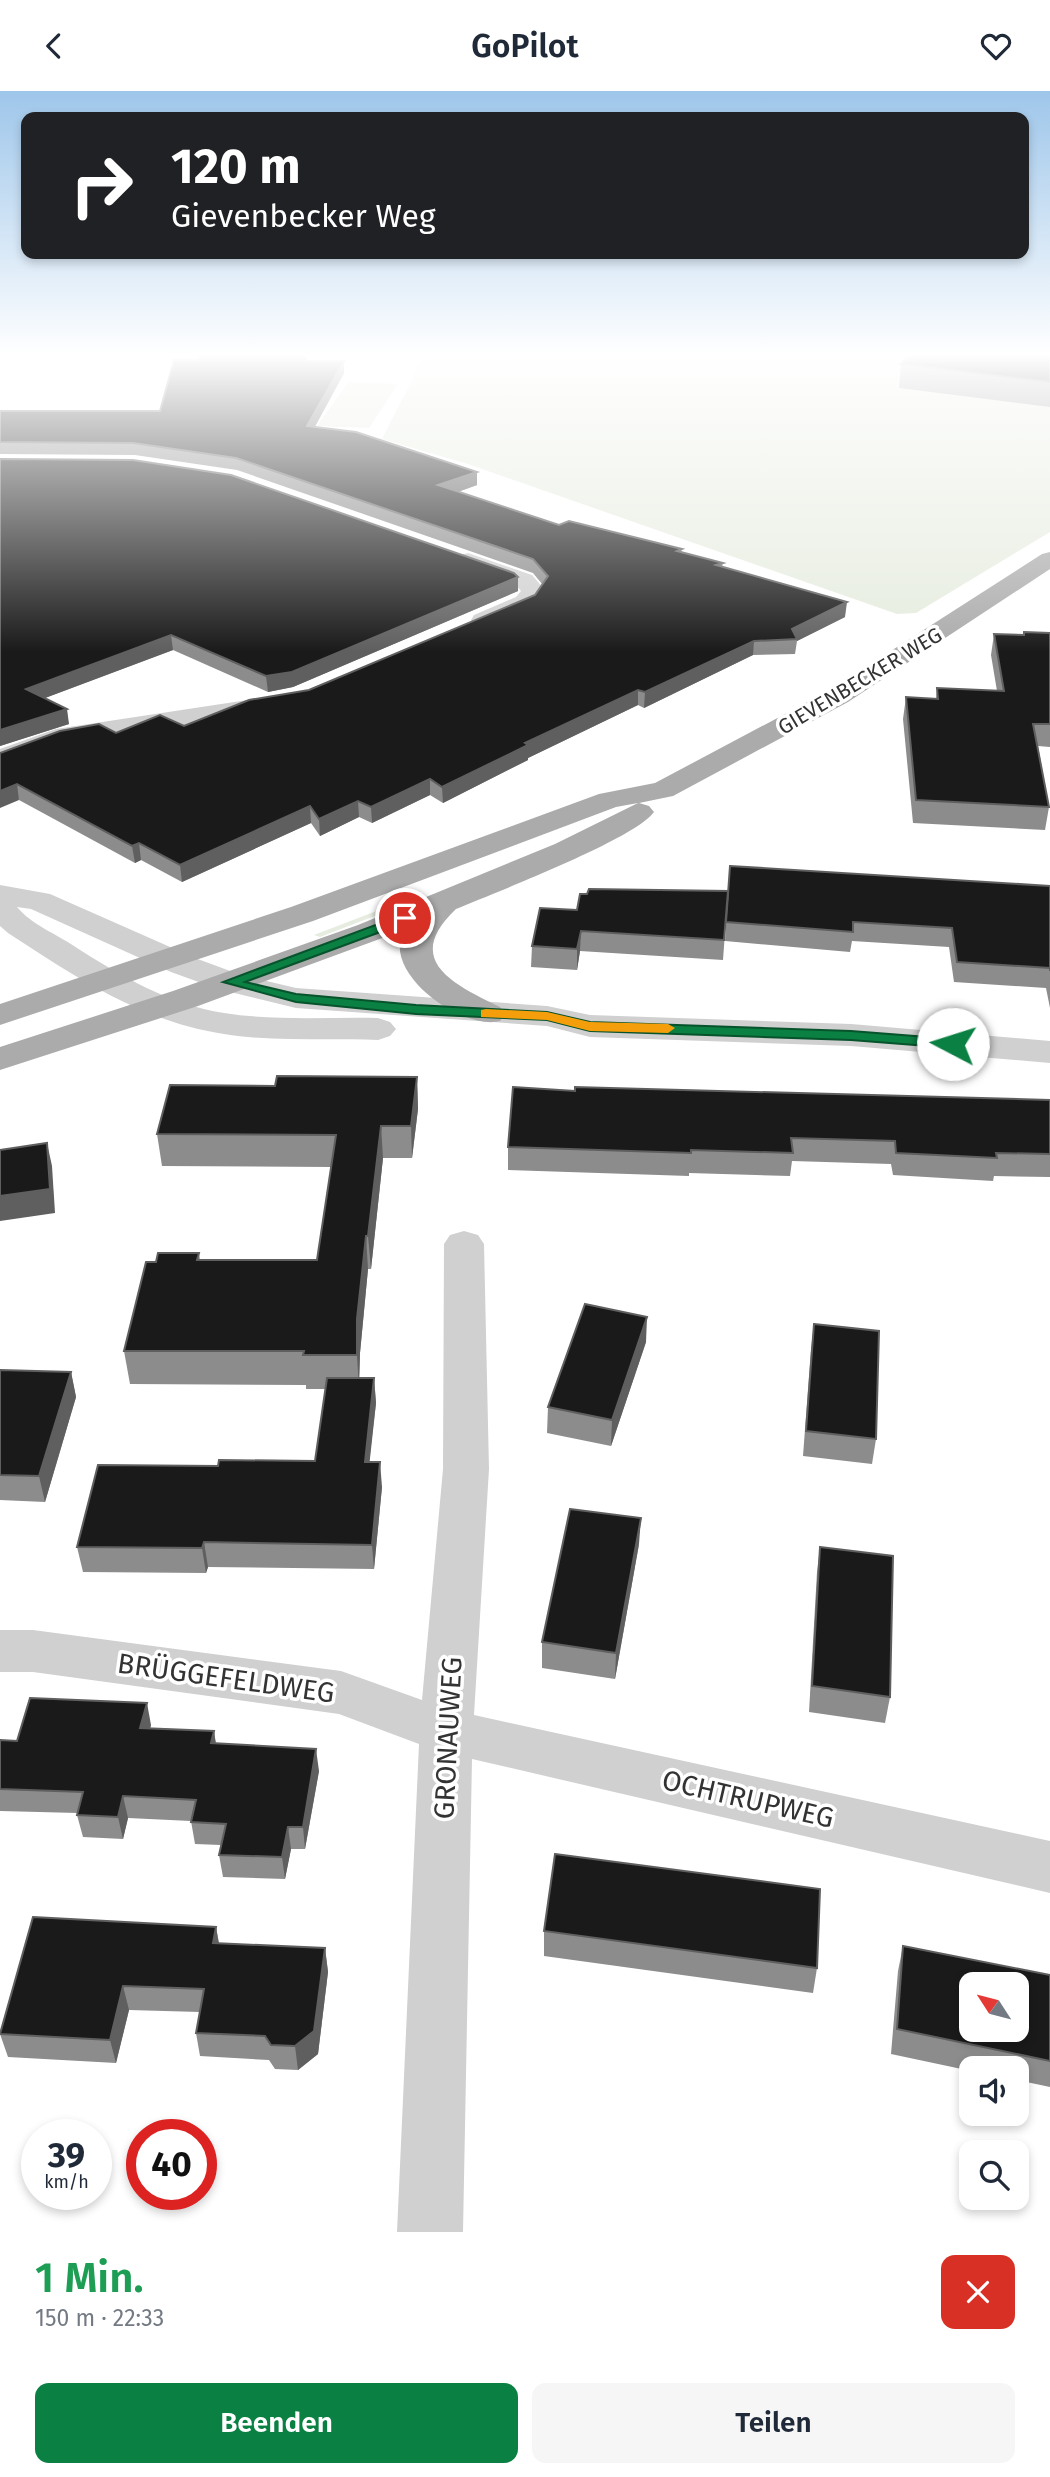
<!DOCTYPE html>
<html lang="de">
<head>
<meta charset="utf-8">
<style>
  body { margin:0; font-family:"Fira Sans",sans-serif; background:#f6f6f7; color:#1f2937; height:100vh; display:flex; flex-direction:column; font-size:26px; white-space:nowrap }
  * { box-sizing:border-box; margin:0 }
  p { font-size:23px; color:#747a83 }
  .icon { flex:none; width:38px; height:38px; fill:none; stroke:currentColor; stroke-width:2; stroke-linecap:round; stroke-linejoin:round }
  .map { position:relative; height:2141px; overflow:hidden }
  .details { display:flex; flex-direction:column; background:#fff; flex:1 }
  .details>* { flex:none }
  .banner { position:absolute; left:21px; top:21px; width:1008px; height:147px; border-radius:14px; box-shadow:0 4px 10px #0003; background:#202124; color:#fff; overflow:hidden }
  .needle { width:46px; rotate:306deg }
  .buttons { position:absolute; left:959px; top:1881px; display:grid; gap:14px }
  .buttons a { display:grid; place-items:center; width:70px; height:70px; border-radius:14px; background:#fff; box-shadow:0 4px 10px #0003; font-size:35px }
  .speed { position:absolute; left:21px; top:2028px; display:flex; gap:14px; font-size:35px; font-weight:700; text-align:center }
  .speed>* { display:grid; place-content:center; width:91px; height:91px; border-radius:50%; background:#fff; box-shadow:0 4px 10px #0003; line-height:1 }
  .speed small { font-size:18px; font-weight:400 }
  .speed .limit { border:10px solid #d22; background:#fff; color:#111 }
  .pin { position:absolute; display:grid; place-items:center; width:60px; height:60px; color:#fff; margin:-30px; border:4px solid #fff; border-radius:50%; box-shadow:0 2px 7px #0007 }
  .me { position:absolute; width:77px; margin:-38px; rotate:275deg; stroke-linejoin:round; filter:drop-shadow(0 0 5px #0008) }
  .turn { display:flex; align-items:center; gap:24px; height:147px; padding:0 35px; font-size:32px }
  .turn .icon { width:91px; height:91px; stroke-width:2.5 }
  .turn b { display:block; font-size:49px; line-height:60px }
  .round { display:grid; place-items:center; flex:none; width:74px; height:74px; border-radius:14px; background:#f6f6f7 }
  .headline { display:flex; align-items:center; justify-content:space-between; height:119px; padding:0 35px }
  h1 { font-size:42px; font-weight:600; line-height:52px; color:#1e9e55 }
  .cta { display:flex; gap:14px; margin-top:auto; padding:14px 35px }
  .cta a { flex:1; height:80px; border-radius:14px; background:#0b8043; color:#fff; font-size:28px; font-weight:600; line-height:80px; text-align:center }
  .cta a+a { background:#f6f6f7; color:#1f2937 }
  header { display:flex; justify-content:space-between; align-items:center; height:91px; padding:0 35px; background:#fff; font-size:32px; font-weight:600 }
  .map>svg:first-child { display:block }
  .green { fill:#e6ecdf }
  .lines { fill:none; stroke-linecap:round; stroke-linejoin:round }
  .minor { fill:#d0d0d0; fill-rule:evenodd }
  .major { fill:#ababab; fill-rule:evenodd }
  .wall { fill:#8c8c8c }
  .shaded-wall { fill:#5f5f5f }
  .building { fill:#1a1a1a; stroke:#5f5f5f; stroke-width:2; fill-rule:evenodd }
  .route { fill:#0b8043; stroke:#07532c; stroke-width:2 }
  .slow { fill:#f59e0b }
  .labels { text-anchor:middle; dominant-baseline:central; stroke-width:7; stroke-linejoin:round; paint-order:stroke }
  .far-street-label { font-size:21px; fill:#333; stroke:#fff }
  .near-street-label { font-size:28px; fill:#333; stroke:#fff }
</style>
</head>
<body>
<header><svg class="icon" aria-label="back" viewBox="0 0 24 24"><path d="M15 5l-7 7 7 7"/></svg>GoPilot<svg class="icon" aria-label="heart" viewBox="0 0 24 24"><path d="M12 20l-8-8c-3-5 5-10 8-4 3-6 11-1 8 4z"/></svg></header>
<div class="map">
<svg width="1050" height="2141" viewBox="0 0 1050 2141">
  <rect width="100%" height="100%" fill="#fff"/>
  <g class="green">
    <polygon points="426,261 1050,261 1050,441 916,522 897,523 468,373 382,348"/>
    <polygon points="348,291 398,293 369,337 317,335"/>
    <polygon points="392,814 398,816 320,846 314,844"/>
  </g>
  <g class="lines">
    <g class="minor">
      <polygon points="468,462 532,484 545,499 534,516 492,534 474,534 471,529 474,524 516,506 521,500 516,494 460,474 456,469 460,464"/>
      <polygon points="268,606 277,608 281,614 277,620 62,653 0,676 0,658 56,638"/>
      <path d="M0,794L50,803L195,867L241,884L296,897L547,915L590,924L851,933L1050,950V972L851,955L590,946L547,935L296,917L218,898L171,881L31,818L17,816C31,833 56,843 74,855C119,884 170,914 224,922C275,930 327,926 378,927L390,931L396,938L390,945L378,949C327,947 274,951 224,943C143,931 75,886 8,842L0,835Z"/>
      <polygon points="464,1140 478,1144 484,1153 489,1378 474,1624 1050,1750 1050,1802 472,1668 463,2141 397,2141 419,1653 339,1623 33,1581 0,1581 0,1539 33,1539 341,1580 422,1609 443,1378 444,1153 450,1144"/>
    </g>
    <path class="major" d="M1050,461V478L848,611L673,705L639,712L649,715L654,721C635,748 494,802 456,818C402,869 453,893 500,916L505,923L500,930C463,940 380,882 404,839L198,915L0,979V956L173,900L358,834L555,753L638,712L616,716L313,830L0,934V913L291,816L599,703L655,692L830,599L1042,463Z"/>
  </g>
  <g class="wall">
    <polygon points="1050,261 1050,316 899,297 901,273"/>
    <polygon points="307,270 344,282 315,336 477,394 458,401 559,434 682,458 681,461 723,472 722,476 845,526 797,550 795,563 753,564 644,617 638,614 528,667 528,669 443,712 430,704 372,732 359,726 320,745 311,732 182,791 141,769 135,772 19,709 0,662 116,642 184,635 309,599 535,504 542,493 533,482 237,379 135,364 0,363 0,320 160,320"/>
    <polygon points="0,368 518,486 518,500 293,596 268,601 173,559 45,607 69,633 0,655"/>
    <polygon points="1024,541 1050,542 1050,656 1038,655 1049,716 1045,739 913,732 903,628 906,606 936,608 937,597 997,600 991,564 994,543 1023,544"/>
    <polygon points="730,775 1050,795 1050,917 1046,897 954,891 949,856 852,850 850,861 725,850"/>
    <polygon points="728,800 723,869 580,860 577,879 531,876 532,855 577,819"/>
    <polygon points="417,986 418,1018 412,1067 383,1067 371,1178 368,1178 360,1262 359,1287 374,1287 376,1312 369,1371 382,1396 374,1478 208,1476 206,1482 83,1481 77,1456 218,1375 315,1370 325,1298 306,1298 306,1294 130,1293 124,1260 156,1171 199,1162 200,1169 317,1169 331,1076 162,1075 157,1043 275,995"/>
    <polygon points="575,1000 1050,1009 1050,1086 994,1085 993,1090 893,1084 891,1073 792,1070 790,1085 689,1082 689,1085 508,1079 508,1056"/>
    <polygon points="814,1233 876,1348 872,1373 803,1365 811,1258"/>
    <polygon points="646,1251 611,1355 547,1342 548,1316"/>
    <polygon points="0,1279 71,1281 76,1306 45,1411 0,1409"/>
    <polygon points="639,1453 615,1588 542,1577 542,1551"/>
    <polygon points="820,1456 890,1606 885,1632 809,1621 817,1481"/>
    <polygon points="151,1634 150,1637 214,1640 216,1653 319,1680 305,1758 291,1758 285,1788 223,1786 219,1764 221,1754 195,1753 191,1730 128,1727 123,1748 83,1746 77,1724 78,1722 0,1720 0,1649 17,1650"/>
    <polygon points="216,1836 219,1852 325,1857 328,1881 318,1963 298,1979 275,1978 269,1969 200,1965 196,1942 200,1921 129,1919 116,1972 8,1966 0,1943"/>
    <polygon points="544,1840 817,1877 813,1902 544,1865"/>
    <polygon points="903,1855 1050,1884 1050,1996 1017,1989 1017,1978 971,1978 971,1980 891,1963 898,1880"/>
  </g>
  <g class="shaded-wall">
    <polygon points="344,270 344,282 308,348 307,335"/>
    <polygon points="477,381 477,394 438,408 438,394"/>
    <polygon points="518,486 518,500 293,596 268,601 266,585"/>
    <polygon points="847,511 845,526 797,550 792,538"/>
    <polygon points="171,544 173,559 29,613 26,598"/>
    <polygon points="754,550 753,564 644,617 645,601"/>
    <polygon points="638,599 638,614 528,667 528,669 443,712 442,696 525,652"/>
    <polygon points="67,618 69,633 0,655 0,639"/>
    <polygon points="430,688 430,704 372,732 371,716"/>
    <polygon points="17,693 19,709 0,717 0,700"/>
    <polygon points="358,710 359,726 320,745 319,728"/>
    <polygon points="310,715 311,732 182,791 180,774"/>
    <polygon points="139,752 141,769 135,772 132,755"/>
    <polygon points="581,840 580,860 577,879 577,858"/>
    <polygon points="417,986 418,1018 412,1067 411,1035"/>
    <polygon points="381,1035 383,1067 371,1178 368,1145"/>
    <polygon points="47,1052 52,1075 55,1122 0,1130 0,1105"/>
    <polygon points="366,1145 368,1178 360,1262 359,1298 357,1264 357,1228"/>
    <polygon points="647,1226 646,1251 611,1355 612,1329"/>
    <polygon points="71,1281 76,1306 45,1411 39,1385"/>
    <polygon points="374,1287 376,1312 367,1395 365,1371"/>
    <polygon points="380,1371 382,1396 374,1478 372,1454"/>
    <polygon points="641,1427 639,1453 615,1588 616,1562"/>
    <polygon points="204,1451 208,1476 206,1482 202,1457"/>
    <polygon points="147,1612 151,1634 145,1659 140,1637"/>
    <polygon points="214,1640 217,1662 211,1652"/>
    <polygon points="316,1658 319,1680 305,1758 303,1736"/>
    <polygon points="123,1705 128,1727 123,1748 118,1726"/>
    <polygon points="288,1736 291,1758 285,1788 282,1766"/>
    <polygon points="216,1836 220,1860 213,1852"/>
    <polygon points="325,1857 328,1881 318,1963 298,1979 295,1955"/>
    <polygon points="123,1895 129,1919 116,1972 110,1949"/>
  </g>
  <g class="building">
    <polygon points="200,261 306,261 306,270 344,270 307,335 356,341 477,381 438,394 559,434 569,430 682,458 677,460 723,472 716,474 847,511 792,538 797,548 754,550 645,601 638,599 525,652 528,654 442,696 430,688 371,716 358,710 319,728 310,715 180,774 139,752 132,755 17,693 0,700 0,662 60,640 99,633 116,642 160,624 184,635 249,609 309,599 535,504 548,485 533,468 236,367 133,352 0,351 0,320 160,320 174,269 198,269"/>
    <polygon points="913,261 1050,261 1050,291 901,273"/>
    <polygon points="0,368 133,369 231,384 514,482 518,486 292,581 266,585 171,544 26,598 67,618 0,639"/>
    <polygon points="1024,541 1050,542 1050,633 1033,633 1049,716 916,709 906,606 938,608 937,597 1004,600 994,543 1024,544"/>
    <polygon points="730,775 1050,795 1050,880 1050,877 957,871 952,837 853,831 853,841 726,831"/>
    <polygon points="589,798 728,800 724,849 581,840 577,858 532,855 540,817 577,819 580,803 587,803"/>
    <polygon points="277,985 417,986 411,1035 381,1035 368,1145 366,1145 357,1228 357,1264 303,1264 304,1260 124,1260 146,1171 156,1171 158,1162 199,1162 197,1169 317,1169 336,1044 157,1043 170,994 275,995"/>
    <polygon points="513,996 575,1000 575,996 1050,1009 1050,1063 996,1062 997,1067 896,1062 895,1050 791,1047 793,1062 691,1059 691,1062 508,1056"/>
    <polygon points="47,1052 50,1098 0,1105 0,1059"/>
    <polygon points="585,1213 647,1226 612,1329 548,1316"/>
    <polygon points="814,1233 879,1240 876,1348 806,1340"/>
    <polygon points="0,1279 71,1281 39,1385 0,1384"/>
    <polygon points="327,1287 374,1287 365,1371 380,1371 372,1454 204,1451 202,1457 77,1456 98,1374 218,1375 219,1369 315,1370"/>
    <polygon points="570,1418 641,1427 616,1562 542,1551"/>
    <polygon points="820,1456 893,1465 890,1606 812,1595"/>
    <polygon points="30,1607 147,1612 140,1637 214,1640 211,1652 316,1658 303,1736 288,1736 282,1766 219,1764 226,1733 191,1731 196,1709 123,1705 118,1726 77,1724 83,1701 0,1698 0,1649 17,1650"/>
    <polygon points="555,1763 820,1798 817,1877 544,1840"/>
    <polygon points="33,1826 216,1836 213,1852 325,1857 314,1940 295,1955 271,1954 265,1945 196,1942 204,1898 123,1895 110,1949 0,1943"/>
    <path d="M903,1855L1050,1884V1970L897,1938ZM971,1894H1017V1939H971Z"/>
  </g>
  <linearGradient id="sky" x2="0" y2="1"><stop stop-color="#9ec6ea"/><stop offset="0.47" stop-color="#fff"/><stop offset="1" stop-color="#fff" stop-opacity="0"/></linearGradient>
  <rect width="1050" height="561" fill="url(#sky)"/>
  <polygon class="route" points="405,823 410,824 410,830 245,891 296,903 416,914 547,921 590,931 851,940 953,948 960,953 953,957 851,949 590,940 547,929 416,923 296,911 223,891"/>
  <polygon class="slow" points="486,918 547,921 590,931 668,933 675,937 668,942 590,940 547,929 481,926 481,919"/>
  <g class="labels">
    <g class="far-street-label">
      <text transform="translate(860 590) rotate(-31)">GIEVENBECKER WEG</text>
    </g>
    <g class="near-street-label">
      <text transform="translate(226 1587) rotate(8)">BRÜGGEFELDWEG</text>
      <text transform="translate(448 1647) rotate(-87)">GRONAUWEG</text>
      <text transform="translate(748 1708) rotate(13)">OCHTRUPWEG</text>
    </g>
  </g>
</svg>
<div class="buttons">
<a><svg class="needle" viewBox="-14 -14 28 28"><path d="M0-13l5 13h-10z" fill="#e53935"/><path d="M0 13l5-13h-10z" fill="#747a83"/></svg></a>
<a><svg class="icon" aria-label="sound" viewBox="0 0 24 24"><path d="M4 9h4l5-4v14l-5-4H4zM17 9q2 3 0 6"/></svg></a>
<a><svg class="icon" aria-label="search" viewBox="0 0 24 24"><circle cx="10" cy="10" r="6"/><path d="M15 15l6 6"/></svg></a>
</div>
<div class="speed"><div>39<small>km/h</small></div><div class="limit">40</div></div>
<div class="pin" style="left:405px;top:827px;background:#d93025"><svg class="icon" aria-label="arrive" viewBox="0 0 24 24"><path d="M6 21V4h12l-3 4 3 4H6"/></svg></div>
<svg class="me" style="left:953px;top:953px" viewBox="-20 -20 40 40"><circle r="19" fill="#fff"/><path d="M0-13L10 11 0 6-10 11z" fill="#0b8043"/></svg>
<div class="banner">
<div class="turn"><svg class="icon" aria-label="right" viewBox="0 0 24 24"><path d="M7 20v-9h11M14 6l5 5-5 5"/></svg><div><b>120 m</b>Gievenbecker Weg</div></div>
</div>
</div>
<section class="details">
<div class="headline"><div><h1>1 Min.</h1><p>150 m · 22:33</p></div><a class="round" style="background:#d93025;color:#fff"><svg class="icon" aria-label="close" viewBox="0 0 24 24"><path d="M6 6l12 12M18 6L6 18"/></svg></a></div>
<div class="cta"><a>Beenden</a><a>Teilen</a></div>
</section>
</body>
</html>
